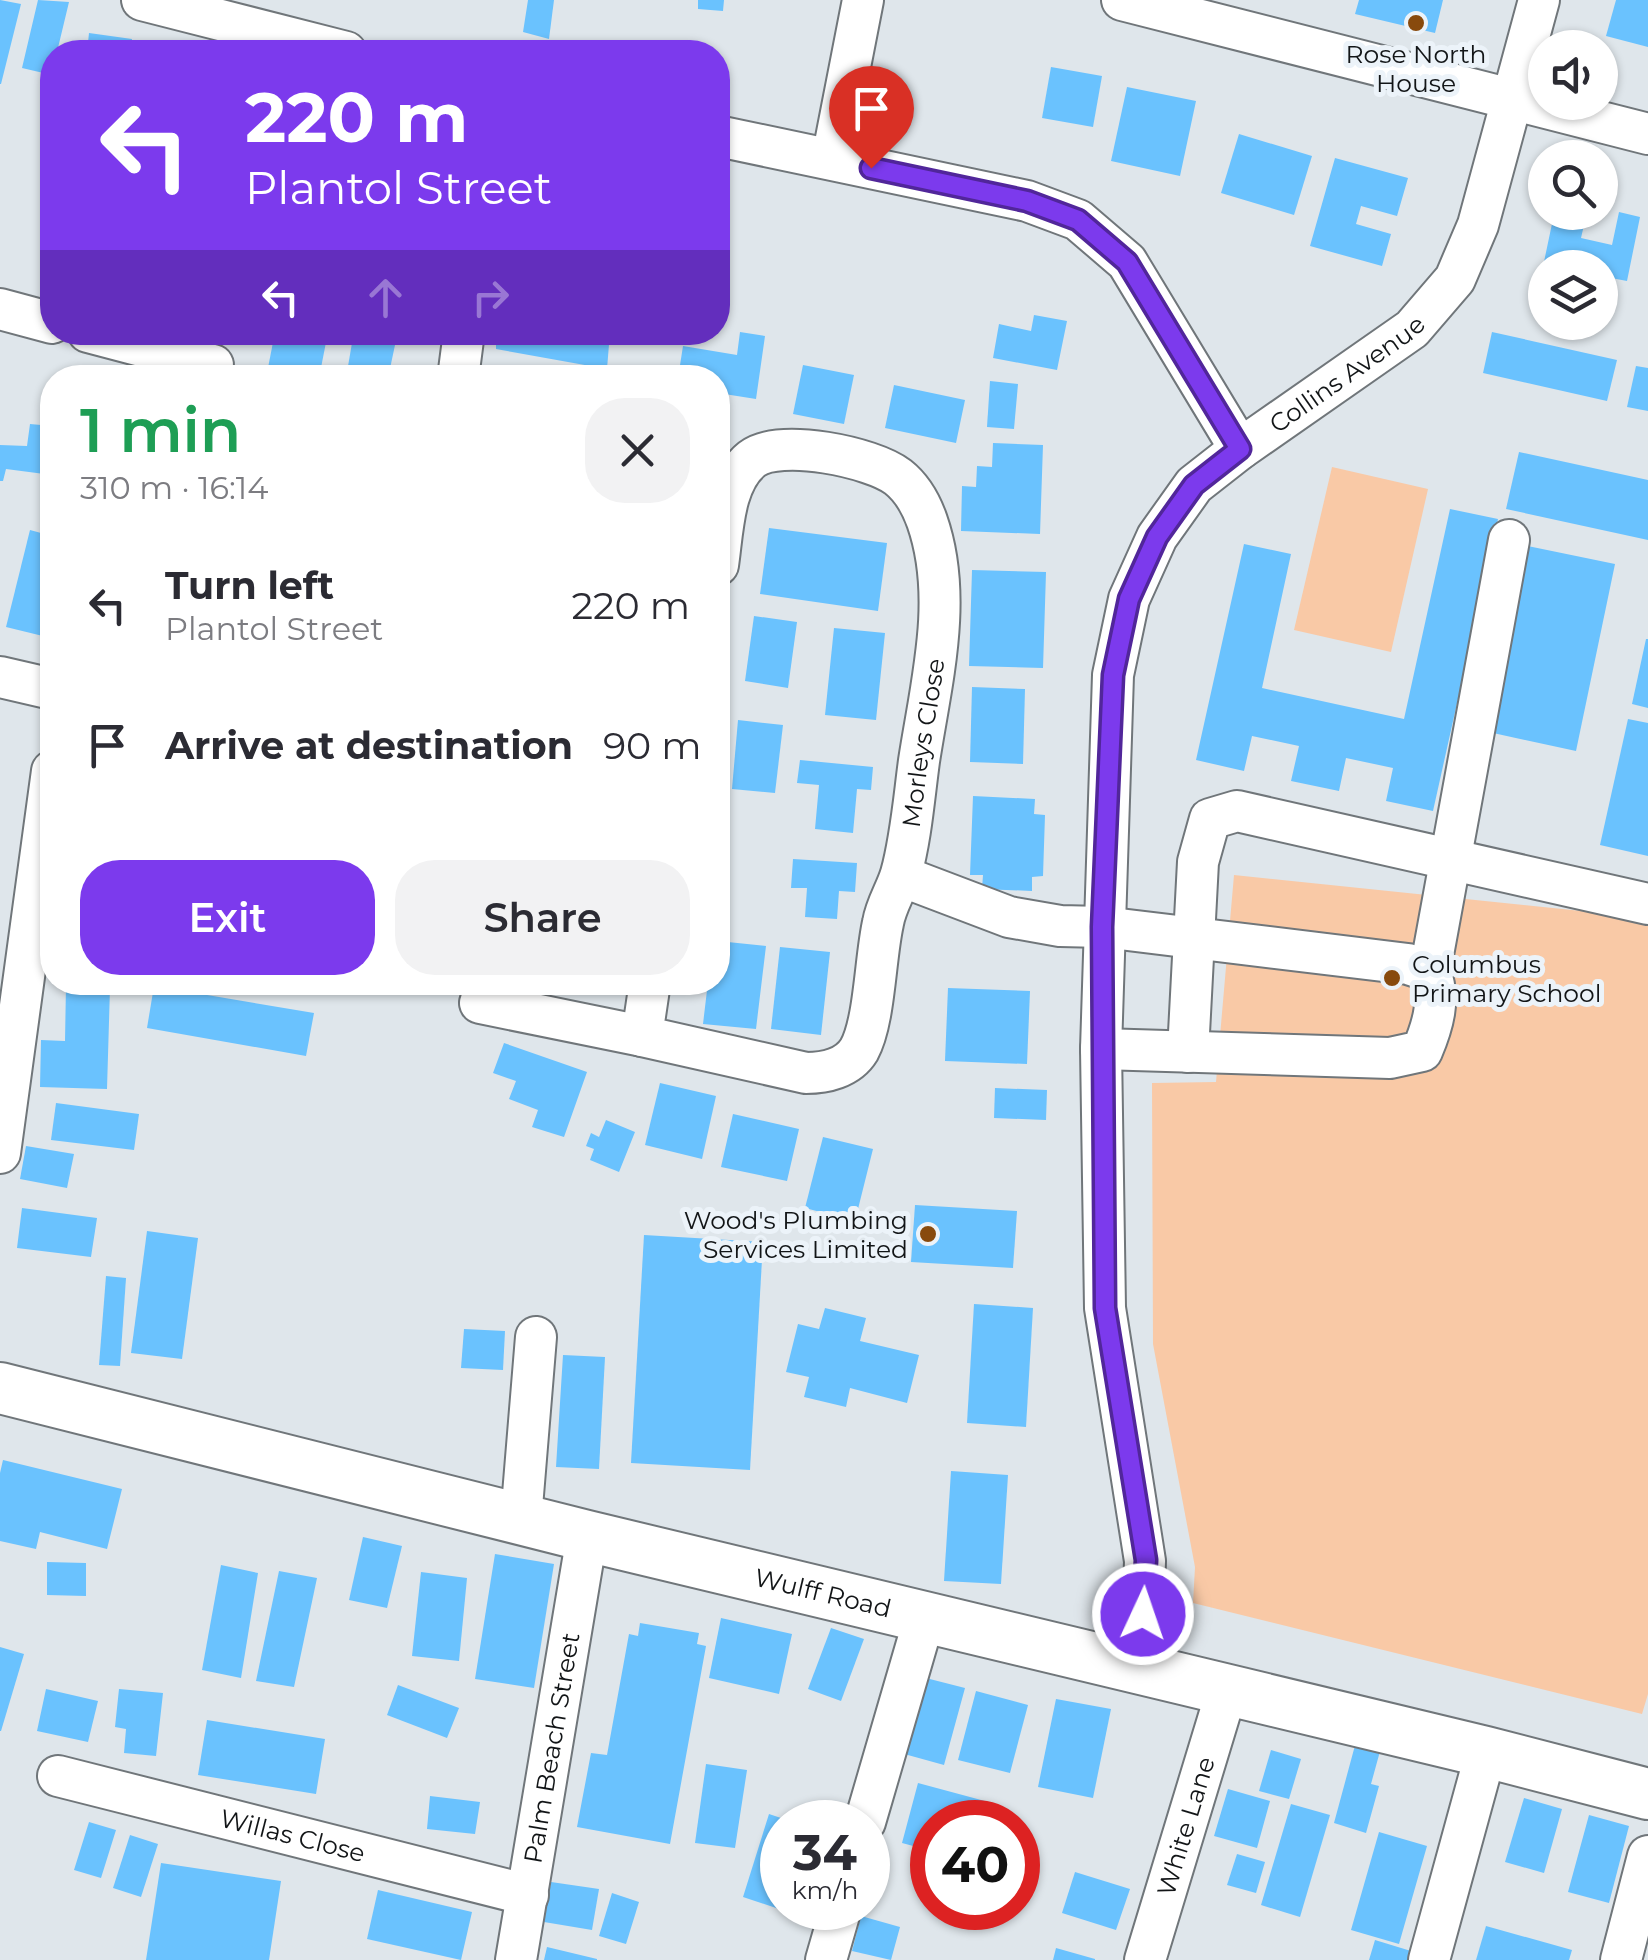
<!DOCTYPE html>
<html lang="en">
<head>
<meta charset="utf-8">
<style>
  body { margin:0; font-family:Montserrat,sans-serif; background:#f2f2f3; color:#2b2b33; height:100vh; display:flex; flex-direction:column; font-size:38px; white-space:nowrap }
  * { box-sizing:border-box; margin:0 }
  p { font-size:32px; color:#7c7c81 }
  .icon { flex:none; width:55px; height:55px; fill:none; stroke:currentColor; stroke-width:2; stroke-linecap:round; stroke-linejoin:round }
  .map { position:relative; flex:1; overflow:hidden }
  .sheet { position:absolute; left:40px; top:365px; width:690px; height:630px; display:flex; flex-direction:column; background:#fff; border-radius:40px; box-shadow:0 2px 8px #0004 }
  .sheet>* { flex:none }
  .guide { position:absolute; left:40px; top:40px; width:690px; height:305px; border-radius:40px; box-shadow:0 2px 8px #0004; background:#7c3aed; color:#fff; overflow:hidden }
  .buttons { position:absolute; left:1528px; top:30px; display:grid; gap:20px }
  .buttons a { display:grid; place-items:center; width:90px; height:90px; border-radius:50%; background:#fff; box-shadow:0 2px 8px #0004; font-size:50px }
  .speed { position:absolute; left:760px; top:1800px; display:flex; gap:20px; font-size:50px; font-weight:700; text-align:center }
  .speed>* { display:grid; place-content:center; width:130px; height:130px; border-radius:50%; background:#fff; box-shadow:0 2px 8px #0004; line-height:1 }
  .speed small { font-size:25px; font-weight:400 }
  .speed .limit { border:15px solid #d22; background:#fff; color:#111 }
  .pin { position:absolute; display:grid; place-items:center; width:85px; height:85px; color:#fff; margin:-102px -42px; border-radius:50% 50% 50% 0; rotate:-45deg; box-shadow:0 0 10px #0007 }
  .pin .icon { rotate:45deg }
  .me { position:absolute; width:110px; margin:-55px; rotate:3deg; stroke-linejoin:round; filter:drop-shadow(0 0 8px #0008) }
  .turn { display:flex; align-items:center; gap:35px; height:210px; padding:0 40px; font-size:45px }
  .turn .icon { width:130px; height:130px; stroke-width:2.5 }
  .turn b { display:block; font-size:70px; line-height:85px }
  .lanes { display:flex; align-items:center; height:95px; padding:0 40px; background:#0003; justify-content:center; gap:50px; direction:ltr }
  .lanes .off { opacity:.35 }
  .round { display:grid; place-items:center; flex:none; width:105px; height:105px; border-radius:40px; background:#f2f2f3 }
  .summary { display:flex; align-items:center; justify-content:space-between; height:170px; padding:0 40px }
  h1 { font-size:60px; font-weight:600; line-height:75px; color:#1e9e55 }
  .action { display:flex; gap:20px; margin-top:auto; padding:20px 40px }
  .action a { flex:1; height:115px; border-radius:40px; background:#7c3aed; color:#fff; font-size:40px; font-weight:600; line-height:115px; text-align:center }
  .action a+a { background:#f2f2f3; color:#2b2b33 }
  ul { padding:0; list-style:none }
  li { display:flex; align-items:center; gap:30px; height:140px; padding:0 40px }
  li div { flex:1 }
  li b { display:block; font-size:38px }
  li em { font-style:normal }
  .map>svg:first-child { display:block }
  .green { fill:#f9c9a6 }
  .building { fill:#6ac2fe }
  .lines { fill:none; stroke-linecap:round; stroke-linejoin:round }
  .minor-casing { stroke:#70767a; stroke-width:44 }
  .major-casing { stroke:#70767a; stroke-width:54 }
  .minor { stroke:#fff; stroke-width:40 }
  .major { stroke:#fff; stroke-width:50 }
  .route-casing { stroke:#51269a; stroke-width:25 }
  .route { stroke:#7c3aed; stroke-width:18 }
  .poi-dot { fill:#884a0d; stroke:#ecf3f9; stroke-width:4 }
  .labels { text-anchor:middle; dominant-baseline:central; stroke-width:10; stroke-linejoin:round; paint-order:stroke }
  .poi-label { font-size:25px; fill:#121517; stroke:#ecf3f9 }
  .street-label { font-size:25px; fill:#121517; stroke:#ecf3f9 }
</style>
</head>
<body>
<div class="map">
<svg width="1648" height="1960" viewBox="0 0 1648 1960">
  <rect width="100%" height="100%" fill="#dfe6eb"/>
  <g class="green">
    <polygon points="1332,467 1428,489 1391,652 1294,630"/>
    <polygon points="1234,875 1648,918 1648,1694 1642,1714 1193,1603 1195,1567 1153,1344 1152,1083 1216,1082"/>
  </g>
  <g class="building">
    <polygon points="0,0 21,4 1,84 0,84"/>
    <polygon points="38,0 69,2 57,52 52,52 52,75 22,68"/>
    <polygon points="528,0 554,0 549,39 523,32"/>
    <polygon points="698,0 724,0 723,11 698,9"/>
    <polygon points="1359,0 1443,0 1435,33 1355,14"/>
    <polygon points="1616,0 1648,0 1648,47 1606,36"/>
    <polygon points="89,33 132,39 130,52 87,52"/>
    <polygon points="1051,67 1102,76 1093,127 1042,118"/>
    <polygon points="1127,87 1196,101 1180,176 1111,161"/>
    <polygon points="1239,134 1312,156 1294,215 1221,193"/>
    <polygon points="1335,158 1408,178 1397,216 1361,206 1356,224 1391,234 1382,266 1310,246"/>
    <polygon points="1563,212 1587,212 1581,238 1612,245 1619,212 1640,217 1627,281 1606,277 1602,295 1600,268 1545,268 1545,277 1541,276 1553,219 1561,221"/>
    <polygon points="1034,315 1067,321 1057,370 993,358 999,324 1031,331"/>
    <polygon points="275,332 328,332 319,378 266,378"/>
    <polygon points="496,332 610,332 607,369 496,349"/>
    <polygon points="740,332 765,336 756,399 718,393 718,378 678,378 683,346 737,355"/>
    <polygon points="1492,332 1617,360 1607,401 1483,373"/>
    <polygon points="353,337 395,345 388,378 346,378"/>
    <polygon points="803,365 854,375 844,424 793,414"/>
    <polygon points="1636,366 1648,368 1648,411 1627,407"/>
    <polygon points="512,368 550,376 550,378 508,378"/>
    <polygon points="990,381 1018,384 1014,429 987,427"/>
    <polygon points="894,385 965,400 956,443 885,428"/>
    <polygon points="30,424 52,426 52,475 6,469 3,481 0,481 0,445 27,446"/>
    <polygon points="993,443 1043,445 1040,534 961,531 962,486 976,487 977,466 992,467"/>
    <polygon points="1519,452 1648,480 1648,540 1506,509"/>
    <polygon points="1450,509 1498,519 1433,811 1386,801 1393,768 1346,758 1339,791 1291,781 1299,746 1252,736 1244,771 1196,760 1244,544 1291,554 1262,688 1404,719"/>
    <polygon points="769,528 887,543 878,611 760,594"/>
    <polygon points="30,530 52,536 51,638 6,627"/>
    <polygon points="1523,545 1615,564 1576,751 1484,731"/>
    <polygon points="972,570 1046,572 1043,668 969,666"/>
    <polygon points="754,616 797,622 788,688 745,681"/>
    <polygon points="834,628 885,633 876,720 825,715"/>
    <polygon points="1646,639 1648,639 1648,708 1632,704"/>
    <polygon points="972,687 1025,689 1023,764 970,762"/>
    <polygon points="1628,719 1648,723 1648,856 1600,845"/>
    <polygon points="738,720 783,725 775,793 732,789"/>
    <polygon points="800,760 873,767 871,790 857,789 853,833 815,829 819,785 797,783"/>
    <polygon points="973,796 1035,799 1034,814 1045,815 1043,876 1032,877 1032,891 982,889 983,875 970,875"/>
    <polygon points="793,859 857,863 855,892 839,891 837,919 805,917 807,888 791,888"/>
    <polygon points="718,941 766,946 756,1029 703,1024 708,982 718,982"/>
    <polygon points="780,947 830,952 821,1035 771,1029"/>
    <polygon points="66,986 110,988 107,1089 40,1087 41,1040 65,1041"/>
    <polygon points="154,986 314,1013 306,1056 147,1028"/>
    <polygon points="948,988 1030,991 1027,1064 945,1061"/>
    <polygon points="504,1043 587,1072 564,1137 532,1127 538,1110 509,1099 516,1081 493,1073"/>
    <polygon points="660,1083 716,1096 702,1159 645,1145"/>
    <polygon points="995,1088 1047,1090 1046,1120 994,1118"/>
    <polygon points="56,1103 139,1114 134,1150 51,1140"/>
    <polygon points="733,1114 799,1129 787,1181 721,1167"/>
    <polygon points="606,1120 635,1132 619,1172 590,1160 594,1149 586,1146 591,1133 599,1137"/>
    <polygon points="823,1137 873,1149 855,1221 805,1208"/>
    <polygon points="26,1146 74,1154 67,1188 20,1179"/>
    <polygon points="915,1205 1017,1211 1013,1268 911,1262"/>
    <polygon points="22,1208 97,1218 91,1257 17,1248"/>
    <polygon points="147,1231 198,1238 182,1359 131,1353"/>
    <polygon points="644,1235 763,1242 750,1470 631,1463"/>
    <polygon points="106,1276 126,1278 120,1366 99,1365"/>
    <polygon points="974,1304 1033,1308 1026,1427 967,1423"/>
    <polygon points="825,1308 866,1318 860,1341 919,1355 907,1403 850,1388 846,1407 804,1397 809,1377 786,1372 798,1324 819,1329"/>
    <polygon points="464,1329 505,1331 503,1370 461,1368"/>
    <polygon points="563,1355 605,1357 599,1469 556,1467"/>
    <polygon points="3,1460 122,1489 107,1549 40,1532 36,1549 0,1541 0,1473"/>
    <polygon points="951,1471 1008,1475 1001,1584 944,1581"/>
    <polygon points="363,1537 402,1546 387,1608 349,1600"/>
    <polygon points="495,1554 554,1564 534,1688 475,1679"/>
    <polygon points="47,1562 86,1563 86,1596 47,1595"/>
    <polygon points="221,1565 258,1573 241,1678 202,1670"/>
    <polygon points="279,1571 317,1578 294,1687 256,1681"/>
    <polygon points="421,1572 467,1578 459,1661 412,1656"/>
    <polygon points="721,1618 792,1634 779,1694 709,1678"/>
    <polygon points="640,1623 699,1633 697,1644 706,1646 670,1844 577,1827 591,1753 607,1755 629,1634 638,1636"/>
    <polygon points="831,1628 864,1639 841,1701 808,1689"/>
    <polygon points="0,1647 24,1654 1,1731 0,1731"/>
    <polygon points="918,1676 965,1688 944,1765 897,1752"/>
    <polygon points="398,1685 459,1708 447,1738 387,1715"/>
    <polygon points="46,1689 98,1701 88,1742 37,1731"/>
    <polygon points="119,1689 163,1693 156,1756 124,1753 126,1729 115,1727"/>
    <polygon points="976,1691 1028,1705 1010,1773 958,1760"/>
    <polygon points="1056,1699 1111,1709 1093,1798 1038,1787"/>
    <polygon points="207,1720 325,1739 316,1794 198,1775"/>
    <polygon points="1357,1738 1382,1744 1371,1784 1379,1786 1366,1833 1334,1823"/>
    <polygon points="1271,1750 1301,1759 1289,1799 1259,1791"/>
    <polygon points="706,1764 747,1770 735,1848 695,1843"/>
    <polygon points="918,1783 996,1804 991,1822 932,1822 932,1851 902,1843"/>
    <polygon points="1228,1789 1270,1801 1257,1848 1214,1836"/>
    <polygon points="430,1796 480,1802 475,1834 427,1829"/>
    <polygon points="1524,1798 1562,1809 1544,1873 1505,1862"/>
    <polygon points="1291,1804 1330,1815 1300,1917 1261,1905"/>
    <polygon points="769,1814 793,1822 782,1822 782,1910 743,1897"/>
    <polygon points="1589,1815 1629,1826 1609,1903 1568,1892"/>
    <polygon points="89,1822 116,1830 101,1878 74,1870"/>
    <polygon points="1379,1832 1427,1846 1399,1944 1351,1930"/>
    <polygon points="130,1835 158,1844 141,1897 113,1888"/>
    <polygon points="1237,1854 1265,1862 1256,1893 1227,1885"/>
    <polygon points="161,1863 281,1881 269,1960 146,1960"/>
    <polygon points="1075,1872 1130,1889 1116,1930 1062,1913"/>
    <polygon points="551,1882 599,1889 592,1930 544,1922"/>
    <polygon points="378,1890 472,1912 461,1960 367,1939"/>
    <polygon points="612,1893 639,1902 626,1944 599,1936"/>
    <polygon points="861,1916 900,1927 891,1960 852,1951"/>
    <polygon points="1486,1926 1572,1950 1569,1960 1476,1960"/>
    <polygon points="1375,1940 1411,1951 1409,1960 1369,1960"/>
    <polygon points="547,1947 597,1959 597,1960 544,1960"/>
    <polygon points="1056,1948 1095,1959 1095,1960 1053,1960"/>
  </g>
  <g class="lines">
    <defs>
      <g id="minor">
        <polyline points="142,0 346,52"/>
        <polyline points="1122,0 1648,134"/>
        <polyline points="718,136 1027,201 1078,220 1127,262 1240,449"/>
        <polyline points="832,159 863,0"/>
        <polyline points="0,309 52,323"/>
        <polyline points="88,332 213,365"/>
        <polyline points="458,378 464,332"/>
        <polyline points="0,677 52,689"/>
        <path d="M901,876L1009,917L1060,926L1103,927L1408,964L1430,971C1441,999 1433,1025 1422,1051L1390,1058L1101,1049"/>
        <polyline points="1430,971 1509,540"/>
        <path id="s1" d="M650,982L642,1036L806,1073C825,1073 848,1068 859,1050C875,1021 875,958 883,923C886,905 896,891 901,874C911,838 914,798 919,761C931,683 954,598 927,521C921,504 912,488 898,477C872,457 780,438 752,459C723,482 723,532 718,565"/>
        <polyline points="480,1003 642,1036"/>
        <polyline points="1188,1052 1198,862 1210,819 1237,811 1648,904"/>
        <polyline points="0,1153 52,771"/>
        <polyline points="521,1519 536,1337"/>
        <path id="s2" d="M1141,1668L1145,1561L1105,1308L1101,1049L1113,675L1129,599L1157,537L1194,485L1240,449L1412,329L1455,279L1478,225L1539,0"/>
        <path id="s3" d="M58,1776L528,1895"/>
        <polyline points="865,1822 925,1616"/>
        <path id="s4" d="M516,1960L587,1536"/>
        <polyline points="826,1960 841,1908"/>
        <path id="s5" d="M1145,1960L1227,1690"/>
        <polyline points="1429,1960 1486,1752"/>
        <polyline points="1621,1960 1648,1856"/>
      </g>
      <g id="major">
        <path id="s6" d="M0,1388L587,1536L1486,1752L1648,1794"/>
      </g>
    </defs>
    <use href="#minor" class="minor-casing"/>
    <use href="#major" class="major-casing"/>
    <use href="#minor" class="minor"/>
    <use href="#major" class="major"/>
  </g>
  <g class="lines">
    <defs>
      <polyline id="route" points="871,168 1027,201 1078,220 1127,262 1240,449 1194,485 1157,537 1129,599 1113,675 1102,927 1105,1308 1146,1560 1143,1614"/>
    </defs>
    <use href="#route" class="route-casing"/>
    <use href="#route" class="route"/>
  </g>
  <g class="poi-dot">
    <circle cx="1416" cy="23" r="10"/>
    <circle cx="1392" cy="978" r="10"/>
    <circle cx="928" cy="1234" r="10"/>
  </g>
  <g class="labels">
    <g class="poi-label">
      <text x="1416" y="54">Rose North<tspan x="1416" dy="29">House</tspan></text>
      <text x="1412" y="964" text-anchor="start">Columbus<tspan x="1412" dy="29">Primary School</tspan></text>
      <text x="908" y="1220" text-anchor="end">Wood's Plumbing<tspan x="908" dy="29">Services Limited</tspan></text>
    </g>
    <g class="street-label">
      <text stroke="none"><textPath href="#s2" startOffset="1395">Collins Avenue</textPath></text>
      <text stroke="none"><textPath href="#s1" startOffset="598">Morleys Close</textPath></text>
      <text stroke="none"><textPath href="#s6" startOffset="848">Wulff Road</textPath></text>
      <text stroke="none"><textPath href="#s4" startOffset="215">Palm Beach Street</textPath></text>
      <text stroke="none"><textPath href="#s5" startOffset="140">White Lane</textPath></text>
      <text stroke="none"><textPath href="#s3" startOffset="242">Willas Close</textPath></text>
    </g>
  </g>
</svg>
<div class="buttons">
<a><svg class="icon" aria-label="sound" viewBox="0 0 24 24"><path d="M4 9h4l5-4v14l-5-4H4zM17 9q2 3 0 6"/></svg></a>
<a><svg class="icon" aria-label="search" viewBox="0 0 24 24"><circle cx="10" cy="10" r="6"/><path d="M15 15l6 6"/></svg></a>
<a><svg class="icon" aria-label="layers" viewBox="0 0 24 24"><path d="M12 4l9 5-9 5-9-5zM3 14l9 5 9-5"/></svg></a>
</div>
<div class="speed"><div>34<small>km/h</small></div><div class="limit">40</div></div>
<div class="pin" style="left:871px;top:168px;background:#d93025"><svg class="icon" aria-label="arrive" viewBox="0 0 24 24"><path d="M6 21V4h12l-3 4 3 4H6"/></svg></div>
<svg class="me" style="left:1143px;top:1614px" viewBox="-20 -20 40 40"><circle r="17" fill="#7c3aed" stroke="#fff" stroke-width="3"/><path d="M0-11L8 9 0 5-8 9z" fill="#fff"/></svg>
<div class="guide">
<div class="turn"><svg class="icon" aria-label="left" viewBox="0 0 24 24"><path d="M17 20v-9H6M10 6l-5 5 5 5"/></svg><div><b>220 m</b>Plantol Street</div></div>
<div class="lanes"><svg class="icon" aria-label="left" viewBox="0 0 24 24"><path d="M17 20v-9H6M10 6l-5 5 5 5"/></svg><svg class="icon off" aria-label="ahead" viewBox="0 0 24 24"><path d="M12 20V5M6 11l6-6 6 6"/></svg><svg class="icon off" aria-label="right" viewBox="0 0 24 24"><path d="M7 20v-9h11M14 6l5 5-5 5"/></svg></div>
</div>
<section class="sheet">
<div class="summary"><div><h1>1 min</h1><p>310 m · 16:14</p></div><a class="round"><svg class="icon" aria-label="close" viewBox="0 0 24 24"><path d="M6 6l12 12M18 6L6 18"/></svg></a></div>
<ul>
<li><svg class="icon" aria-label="left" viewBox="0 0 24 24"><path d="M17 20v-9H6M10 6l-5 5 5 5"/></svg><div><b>Turn left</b><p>Plantol Street</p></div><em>220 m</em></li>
<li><svg class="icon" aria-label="arrive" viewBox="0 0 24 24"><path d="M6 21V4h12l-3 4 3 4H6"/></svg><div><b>Arrive at destination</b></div><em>90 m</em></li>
</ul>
<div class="action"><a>Exit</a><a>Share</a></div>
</section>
</div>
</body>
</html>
